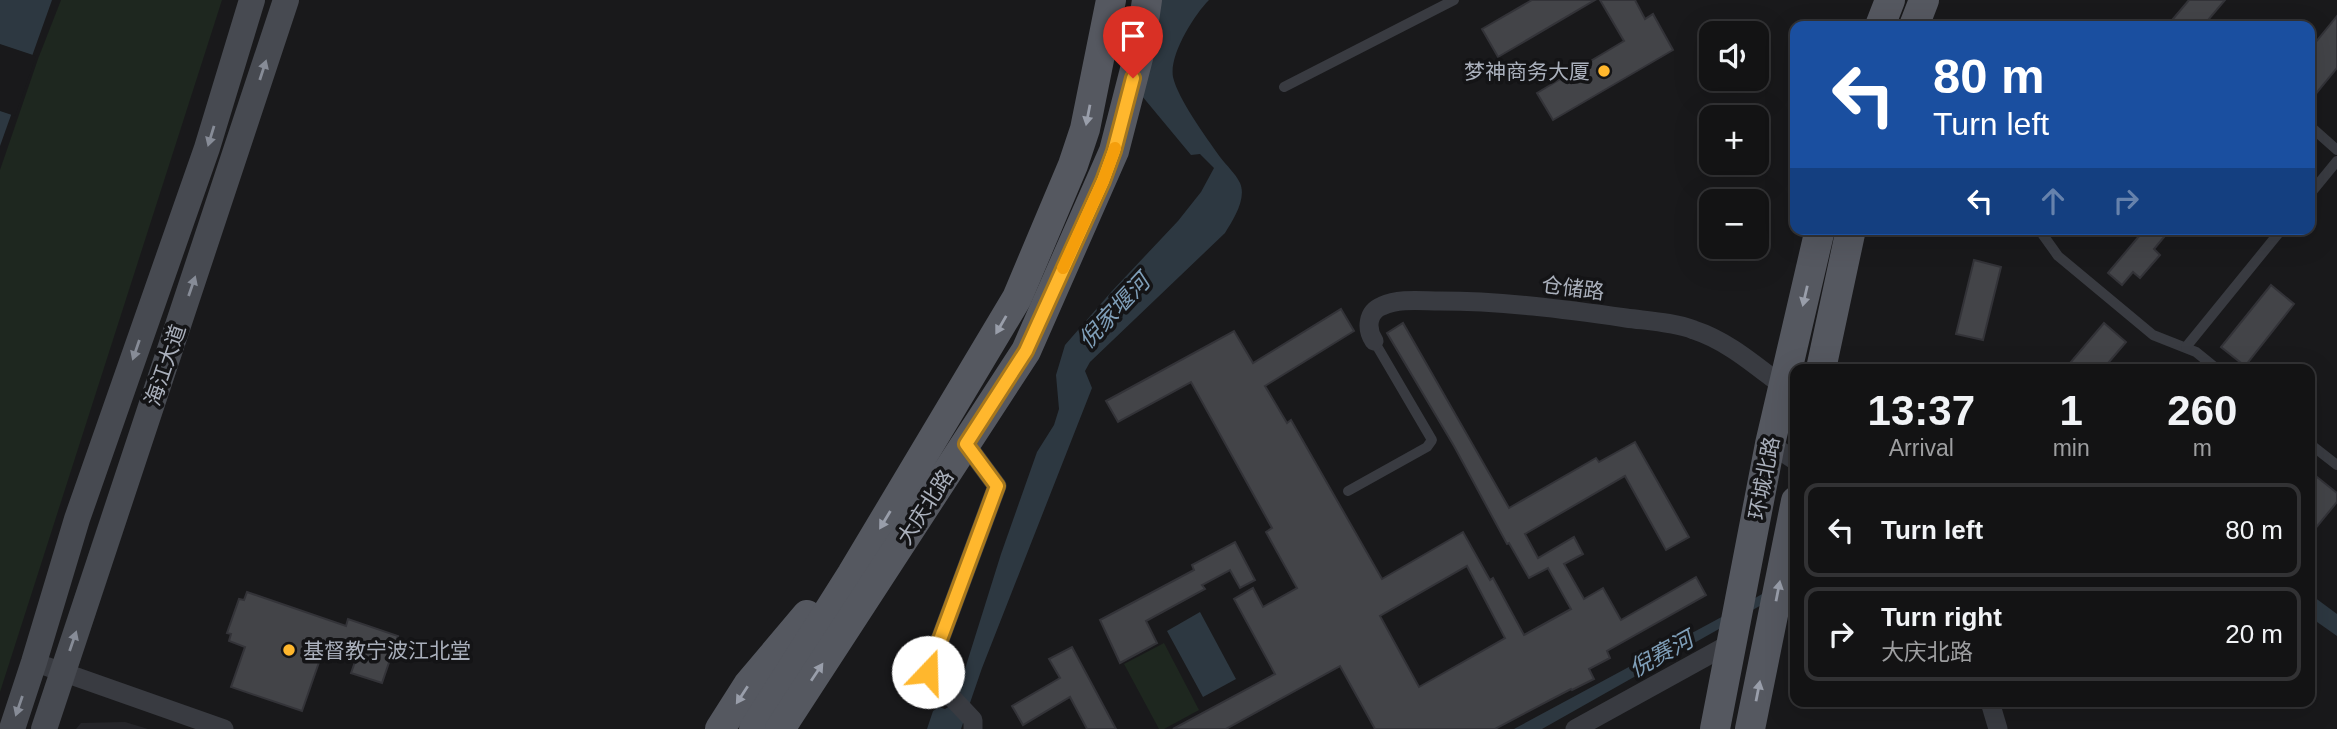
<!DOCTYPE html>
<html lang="en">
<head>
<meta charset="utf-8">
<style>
  body { margin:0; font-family:Helvetica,"Noto Sans SC",sans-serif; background:#202022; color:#f1f3f6; height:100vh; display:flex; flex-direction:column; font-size:26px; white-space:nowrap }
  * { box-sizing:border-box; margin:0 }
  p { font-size:23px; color:#9d9ea0 }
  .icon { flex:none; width:38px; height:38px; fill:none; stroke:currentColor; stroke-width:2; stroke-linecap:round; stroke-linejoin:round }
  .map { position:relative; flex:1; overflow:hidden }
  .details { position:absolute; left:1790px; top:364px; width:525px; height:343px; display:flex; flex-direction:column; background:#131314; border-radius:14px; box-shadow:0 7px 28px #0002,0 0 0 2px #323234 }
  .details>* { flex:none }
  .banner { position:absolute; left:1790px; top:21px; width:525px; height:214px; border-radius:14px; box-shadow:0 7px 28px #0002,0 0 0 2px #323234; background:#1a4fa0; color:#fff; overflow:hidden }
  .tools { position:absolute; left:1699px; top:21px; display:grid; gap:14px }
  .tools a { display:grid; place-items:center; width:70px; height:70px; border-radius:14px; background:#131314; box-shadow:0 7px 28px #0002,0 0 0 2px #323234; font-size:35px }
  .pin { position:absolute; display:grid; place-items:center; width:60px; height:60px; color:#fff; margin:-72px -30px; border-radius:50% 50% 50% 0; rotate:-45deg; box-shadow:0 0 7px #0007 }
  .pin .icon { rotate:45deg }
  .me { position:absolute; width:77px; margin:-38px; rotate:21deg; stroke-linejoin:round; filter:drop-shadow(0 0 5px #0008) }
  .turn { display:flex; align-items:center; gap:24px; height:147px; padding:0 28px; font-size:32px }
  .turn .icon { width:91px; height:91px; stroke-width:2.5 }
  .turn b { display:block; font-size:49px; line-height:60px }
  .lanes { display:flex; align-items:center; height:66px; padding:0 28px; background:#0003; justify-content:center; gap:35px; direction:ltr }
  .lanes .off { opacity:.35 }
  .eta { display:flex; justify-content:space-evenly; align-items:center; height:119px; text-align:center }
  .eta b { font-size:42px; font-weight:800; line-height:49px }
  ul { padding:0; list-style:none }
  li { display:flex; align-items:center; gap:21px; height:94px; margin:0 14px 10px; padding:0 14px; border:4px solid #323234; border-radius:14px }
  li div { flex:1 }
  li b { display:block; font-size:26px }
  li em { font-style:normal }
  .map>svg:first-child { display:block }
  .built { fill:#252529 }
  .green { fill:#1e271f }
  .water { fill:#2d3841 }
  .pier { fill:#19191b }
  .building { fill:#434448; stroke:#333338; stroke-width:2; fill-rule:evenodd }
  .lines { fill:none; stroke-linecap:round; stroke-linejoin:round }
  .lane { stroke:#393b41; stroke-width:10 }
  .street { stroke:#393b41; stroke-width:19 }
  .secondary { stroke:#474a51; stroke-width:26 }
  .primary { stroke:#555860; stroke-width:30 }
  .oneway { fill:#878c97 }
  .oneway2 { fill:#999eaa }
  .route-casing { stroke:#a6771d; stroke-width:18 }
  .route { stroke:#ffb72d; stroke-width:12 }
  .slow { stroke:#f59e0b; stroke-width:12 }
  .poi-dot { fill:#ffb72d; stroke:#141416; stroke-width:2.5 }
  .labels { text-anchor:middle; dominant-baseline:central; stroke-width:7; stroke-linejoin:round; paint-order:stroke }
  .poi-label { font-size:21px; fill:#aab0bc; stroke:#141416; text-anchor:end }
  .street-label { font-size:21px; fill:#aab0bc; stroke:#141416 }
  .water-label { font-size:23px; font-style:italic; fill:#7f9fb9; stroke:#141416 }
</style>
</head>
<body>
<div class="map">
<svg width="2337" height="729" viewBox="0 0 2337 729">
  <rect width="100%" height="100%" fill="#19191b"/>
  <polygon class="built" points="125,722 148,729 76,729 81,723"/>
  <g class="green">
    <polygon points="61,0 222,0 0,692 0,170 38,59"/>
    <polygon points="1164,643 1199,710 1164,729 1159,729 1124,664"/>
  </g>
  <g class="water">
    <polygon points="0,0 52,0 0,146"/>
    <path d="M1160,0H1209C1194,15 1169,55 1173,77C1178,99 1206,137 1220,157C1226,165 1236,174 1240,183C1247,199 1233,220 1225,233L1090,362L1085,371L1092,388L982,668L961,729H927L933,711L939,707L945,709L950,706L959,688L1001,554L1037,452L1054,425L1059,409L1056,375L1065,345L1112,291L1178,221L1201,192L1214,168L1200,154L1191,155L1142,96Z"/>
    <polygon points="1795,575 1795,586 1542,729 1514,729 1729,613"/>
    <polygon points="2310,594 2337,614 2337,636 2310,617"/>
    <polygon points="1200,612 1236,679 1203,697 1167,631"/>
  </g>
  <polygon class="pier" points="0,44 36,56 15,116 0,111"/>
  <g class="building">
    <polygon points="1532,0 1595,0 1498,57 1482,29"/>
    <polygon points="1600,0 1635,0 1645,19 1653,14 1673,50 1553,120 1537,93 1624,41"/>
    <polygon points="2189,0 2225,0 2203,26 2167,26"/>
    <polygon points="2337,16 2337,68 2310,101 2310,49"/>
    <polygon points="2145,229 2155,229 2164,237 2154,249 2160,255 2140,278 2133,272 2122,285 2108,273"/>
    <polygon points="1974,260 2001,267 1983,340 1956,334"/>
    <polygon points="2271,285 2294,304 2245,366 2221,347"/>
    <path d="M1341,309L1354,331L1265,386L1287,423L1291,420L1382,579L1463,532L1490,580L1493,578L1524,635L1571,609L1548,568L1529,578L1509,543L1507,544L1454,446L1387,333L1403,323L1509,508L1596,458L1599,462L1635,442L1689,537L1666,550L1625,476L1525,534L1538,558L1574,537L1583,554L1564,564L1584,599L1603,588L1621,620L1696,577L1706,595L1607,651L1610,658L1589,669L1594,679L1572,690L1571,689L1495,729H1375L1340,666L1226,729H1173L1275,674L1234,599L1253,588L1263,607L1297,588L1266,532L1272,528L1191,382L1118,422L1106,401L1234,331L1253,363ZM1467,566L1505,638L1419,687L1380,616Z"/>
    <polygon points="2104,323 2126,342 2103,369 2065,369"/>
    <polygon points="2317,477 2337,493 2337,502 2310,535 2310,485"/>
    <polygon points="1235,542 1255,580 1240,588 1230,570 1202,585 1205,589 1146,621 1157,643 1120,663 1100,620 1194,570 1192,565"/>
    <polygon points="247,592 346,626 348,619 398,636 382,683 351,673 356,659 324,648 302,711 231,687 245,647 229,641 231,634 227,633 239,599 244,600"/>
    <polygon points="1072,647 1116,729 1087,729 1070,697 1023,725 1012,706 1060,678 1049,659"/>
  </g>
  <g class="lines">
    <g class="lane">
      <polyline points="1284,87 1454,0"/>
      <polyline points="2310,126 2337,150"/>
      <polyline points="2310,194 2337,161"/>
      <polyline points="2043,229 2043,235 2058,256 2153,335 2196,352 2217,369"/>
      <polyline points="2186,347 2282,229"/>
      <polyline points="2310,444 2337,465"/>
      <polyline points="1348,491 1427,447 1432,440 1374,341"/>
    </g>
    <g class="street">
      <path d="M1374,341C1366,329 1367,312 1382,306C1400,298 1421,301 1440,301C1502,301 1564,309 1626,318C1648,321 1673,322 1694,330C1728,341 1756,366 1784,387"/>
      <polyline points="966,444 997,486 928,672 973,720 973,729"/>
      <polyline points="1770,444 1796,461"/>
      <polyline points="34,662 224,729"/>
      <polyline points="1990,702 1998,729"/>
      <polyline points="1575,729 1731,643"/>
    </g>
    <g class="secondary">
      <polyline points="12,729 34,662 77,519 207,148 252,0"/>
      <polyline points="44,729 286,0"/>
    </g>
    <g class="primary">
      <polyline points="1880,26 1890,0"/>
      <polyline points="1914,26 1924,0"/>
      <polyline points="1821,369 1851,229"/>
      <polyline points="720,729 748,685 807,615"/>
      <polyline points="754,729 852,574 1017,298 1073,165 1085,129 1111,0"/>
      <polyline points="780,729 1026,351 1114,151 1139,54 1147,0"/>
      <polyline points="1715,729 1770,444 1820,229"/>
      <polyline points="1750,729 1796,501"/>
    </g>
  </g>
  <defs><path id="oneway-solid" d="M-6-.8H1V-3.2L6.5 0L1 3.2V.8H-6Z" transform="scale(1.75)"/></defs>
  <g class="oneway">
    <use href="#oneway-solid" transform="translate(263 70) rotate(-72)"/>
    <use href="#oneway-solid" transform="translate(211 136) rotate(107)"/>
    <use href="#oneway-solid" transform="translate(192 286) rotate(-71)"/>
    <use href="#oneway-solid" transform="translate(136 350) rotate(109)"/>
    <use href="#oneway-solid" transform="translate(73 641) rotate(-71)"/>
    <use href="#oneway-solid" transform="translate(19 706) rotate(109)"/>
  </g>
  <g class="oneway2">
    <use href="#oneway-solid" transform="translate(1088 115) rotate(101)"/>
    <use href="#oneway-solid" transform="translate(1805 296) rotate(103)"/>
    <use href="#oneway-solid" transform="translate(1001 325) rotate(120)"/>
    <use href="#oneway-solid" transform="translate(885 520) rotate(121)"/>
    <use href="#oneway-solid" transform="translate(1778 591) rotate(-79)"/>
    <use href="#oneway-solid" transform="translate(817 672) rotate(-56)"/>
    <use href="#oneway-solid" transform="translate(1758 691) rotate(-79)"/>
    <use href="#oneway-solid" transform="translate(742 695) rotate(123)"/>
  </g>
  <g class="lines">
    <defs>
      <polyline id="route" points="928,672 997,486 966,444 1026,351 1103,181 1114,151 1133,78"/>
    </defs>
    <use href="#route" class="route-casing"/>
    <use href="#route" class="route"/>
    <polyline class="slow" points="1063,268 1103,181 1115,148"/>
  </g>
  <g class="poi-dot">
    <circle cx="1604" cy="71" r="7"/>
    <circle cx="289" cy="650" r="7"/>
  </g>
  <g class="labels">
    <g class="poi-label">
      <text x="1590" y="71">梦神商务大厦</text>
      <text x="303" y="650" text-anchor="start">基督教宁波江北堂</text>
    </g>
    <g class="street-label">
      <text transform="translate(1573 288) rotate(7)">仓储路</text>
      <text transform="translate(165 365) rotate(-71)">海江大道</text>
      <text transform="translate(1764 478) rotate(-79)">环城北路</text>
      <text transform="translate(925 507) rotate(-57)">大庆北路</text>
    </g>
    <g class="water-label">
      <text transform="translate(1114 311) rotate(-47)">倪家堰河</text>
      <text transform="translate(1661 654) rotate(-29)">倪赛河</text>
    </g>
  </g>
</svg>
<div class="tools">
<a><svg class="icon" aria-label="sound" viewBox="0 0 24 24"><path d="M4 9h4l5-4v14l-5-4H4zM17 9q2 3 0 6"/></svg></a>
<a>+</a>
<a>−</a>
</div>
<div class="pin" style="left:1133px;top:78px;background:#d93025"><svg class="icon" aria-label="arrive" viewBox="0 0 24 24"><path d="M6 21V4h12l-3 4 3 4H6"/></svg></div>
<svg class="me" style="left:928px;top:672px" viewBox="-20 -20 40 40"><circle r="19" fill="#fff"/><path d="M0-13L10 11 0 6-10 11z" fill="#ffb72d"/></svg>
<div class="banner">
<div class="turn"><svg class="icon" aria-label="left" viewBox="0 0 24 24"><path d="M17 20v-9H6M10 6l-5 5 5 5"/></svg><div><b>80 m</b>Turn left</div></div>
<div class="lanes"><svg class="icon" aria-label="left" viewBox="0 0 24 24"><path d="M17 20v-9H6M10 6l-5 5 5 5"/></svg><svg class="icon off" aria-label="ahead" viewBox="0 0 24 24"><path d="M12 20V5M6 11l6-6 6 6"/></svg><svg class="icon off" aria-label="right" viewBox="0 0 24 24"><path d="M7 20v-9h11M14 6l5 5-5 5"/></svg></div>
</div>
<section class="details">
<div class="eta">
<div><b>13:37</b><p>Arrival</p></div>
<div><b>1</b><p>min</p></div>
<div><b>260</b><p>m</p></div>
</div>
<ul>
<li><svg class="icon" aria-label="left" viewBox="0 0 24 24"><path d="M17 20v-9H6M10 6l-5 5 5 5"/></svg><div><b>Turn left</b></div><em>80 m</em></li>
<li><svg class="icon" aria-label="right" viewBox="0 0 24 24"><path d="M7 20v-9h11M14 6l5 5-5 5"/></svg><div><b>Turn right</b><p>大庆北路</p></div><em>20 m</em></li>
</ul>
</section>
</div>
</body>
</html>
